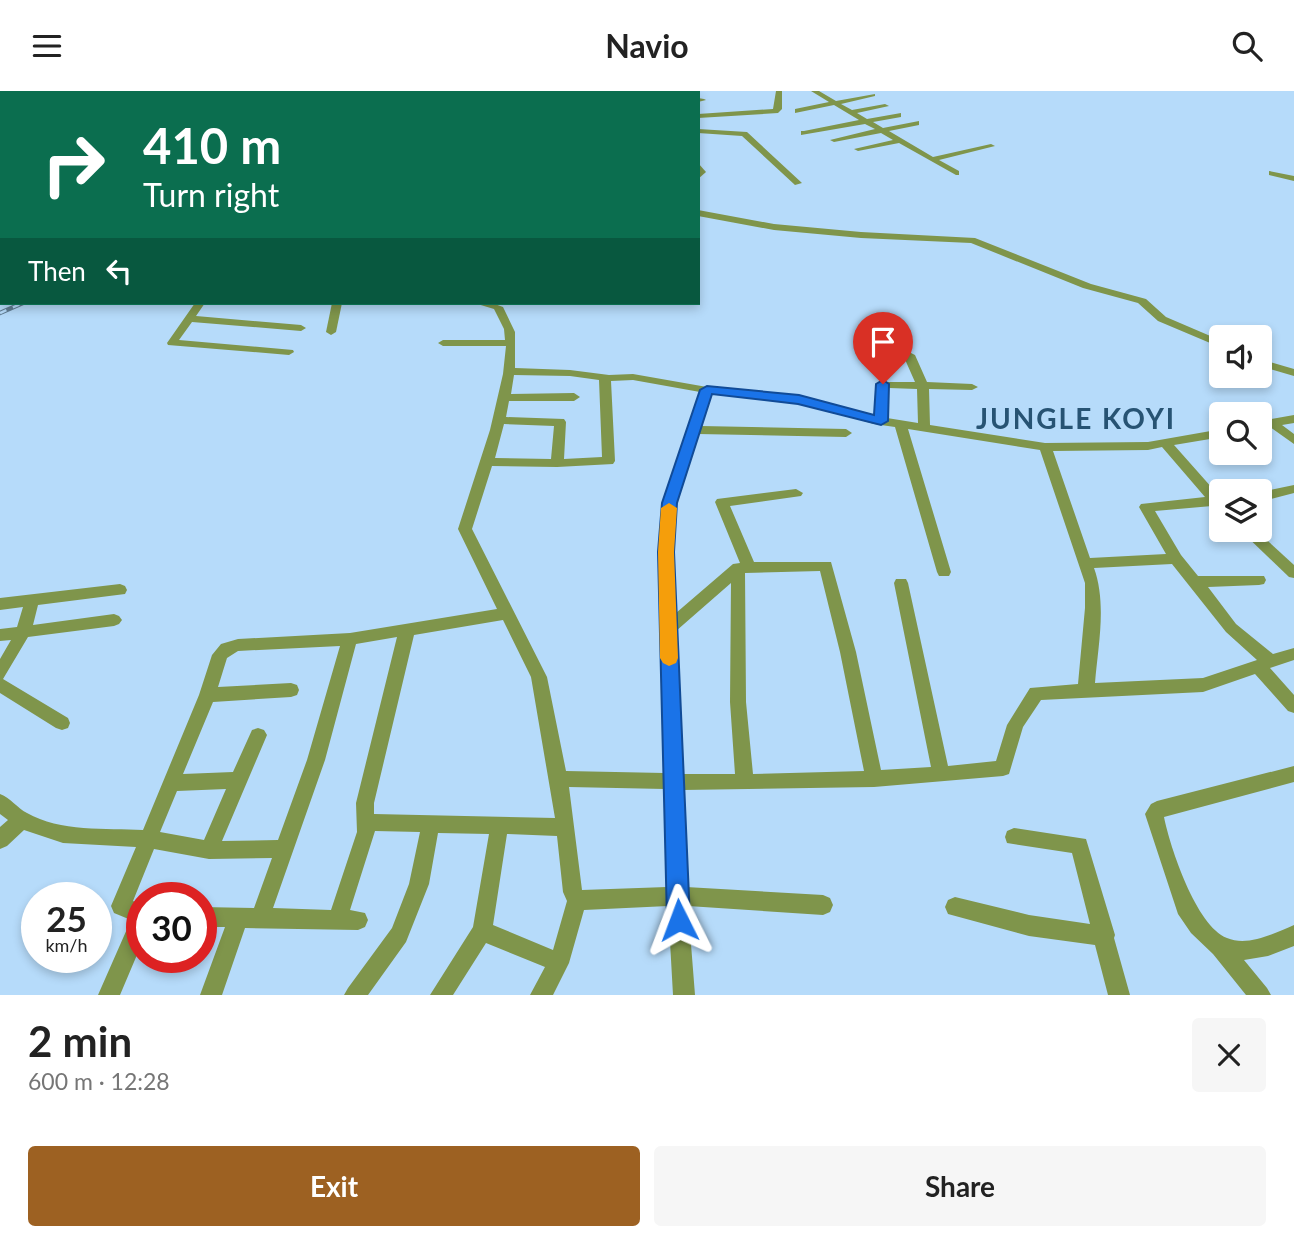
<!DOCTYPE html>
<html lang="en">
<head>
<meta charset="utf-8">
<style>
  body { margin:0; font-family:Lato,sans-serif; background:#f6f6f6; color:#222; height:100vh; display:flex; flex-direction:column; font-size:26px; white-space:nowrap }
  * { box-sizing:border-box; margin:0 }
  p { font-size:23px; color:#767676 }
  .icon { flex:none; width:38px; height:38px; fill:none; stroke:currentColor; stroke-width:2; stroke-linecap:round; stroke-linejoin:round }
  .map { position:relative; height:904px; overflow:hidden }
  .panel { display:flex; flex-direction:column; background:#fff; flex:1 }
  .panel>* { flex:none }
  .banner { position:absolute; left:0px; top:0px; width:700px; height:214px; box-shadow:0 4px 10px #0003; background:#0b6e4f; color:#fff; overflow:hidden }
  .controls { position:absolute; left:1209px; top:234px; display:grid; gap:14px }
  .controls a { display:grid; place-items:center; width:63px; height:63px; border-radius:7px; background:#fff; box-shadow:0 4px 10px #0003; font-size:35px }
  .speed { position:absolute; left:21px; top:791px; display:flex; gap:14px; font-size:35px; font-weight:700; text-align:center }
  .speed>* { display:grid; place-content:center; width:91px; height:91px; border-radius:50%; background:#fff; box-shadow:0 4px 10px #0003; line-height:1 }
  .speed small { font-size:18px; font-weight:400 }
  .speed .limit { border:10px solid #d22; background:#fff; color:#111 }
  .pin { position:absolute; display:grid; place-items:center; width:60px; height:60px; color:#fff; margin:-72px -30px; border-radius:50% 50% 50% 0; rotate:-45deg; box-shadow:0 0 7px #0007 }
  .pin .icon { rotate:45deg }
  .me { position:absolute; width:77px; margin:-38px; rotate:357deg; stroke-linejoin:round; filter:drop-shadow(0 0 5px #0008) }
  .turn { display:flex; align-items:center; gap:24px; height:147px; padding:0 28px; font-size:32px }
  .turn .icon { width:91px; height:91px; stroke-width:2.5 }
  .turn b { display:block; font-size:49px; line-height:60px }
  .then { display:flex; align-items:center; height:66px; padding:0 28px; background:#0003; gap:14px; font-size:26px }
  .round { display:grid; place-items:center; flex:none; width:74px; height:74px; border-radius:7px; background:#f6f6f6 }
  .head { display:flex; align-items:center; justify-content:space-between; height:119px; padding:0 28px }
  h1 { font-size:42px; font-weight:700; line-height:52px }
  .primary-button { display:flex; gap:14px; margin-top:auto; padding:14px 28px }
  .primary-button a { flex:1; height:80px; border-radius:7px; background:#9d6122; color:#fff; font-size:28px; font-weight:700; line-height:80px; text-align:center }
  .primary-button a+a { background:#f6f6f6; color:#222 }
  header { display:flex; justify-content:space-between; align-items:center; height:91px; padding:0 28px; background:#fff; font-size:32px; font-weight:700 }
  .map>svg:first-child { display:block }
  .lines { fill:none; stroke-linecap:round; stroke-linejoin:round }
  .minor { fill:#7f954b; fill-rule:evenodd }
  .major { fill:#465521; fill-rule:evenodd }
  .highway { fill:#343d21; fill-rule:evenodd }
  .rail-casing { stroke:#617d93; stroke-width:4.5 }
  .rail { stroke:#b6dbfa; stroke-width:2.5; stroke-dasharray:7; stroke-linecap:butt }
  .route { fill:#1a73e8; stroke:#114b97; stroke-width:2 }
  .slow { fill:#f59e0b }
  .labels { text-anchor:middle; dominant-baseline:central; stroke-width:6; stroke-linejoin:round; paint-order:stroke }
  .district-label { font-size:28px; font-weight:bold; letter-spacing:2px; fill:#275373; stroke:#b6dbfa }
</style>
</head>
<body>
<header><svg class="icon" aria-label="menu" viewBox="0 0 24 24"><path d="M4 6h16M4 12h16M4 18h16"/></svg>Navio<svg class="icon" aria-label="search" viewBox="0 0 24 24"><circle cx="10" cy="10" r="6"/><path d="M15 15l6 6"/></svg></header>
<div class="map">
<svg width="1294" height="904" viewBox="0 0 1294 904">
  <rect width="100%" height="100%" fill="#b6dbfa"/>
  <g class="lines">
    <g class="minor">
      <polygon points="4,0 11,0 3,2"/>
      <polygon points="65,0 72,0 64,2"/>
      <polygon points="423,0 430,0 422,2"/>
      <rect x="602" y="0" width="6" height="2"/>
      <rect x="639" y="0" width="6" height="2"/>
      <polygon points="776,0 782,0 782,18 778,22 698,27 698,23 773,18"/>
      <polygon points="811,0 819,0 836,10 875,3 875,5 841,13 852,19 885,13 889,15 857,22 867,28 901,22 901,26 873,31 883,37 919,30 919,34 889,40 933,66 991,53 995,55 939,69 959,80 959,84 956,84 899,52 858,60 854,58 893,49 881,42 834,51 830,49 875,38 865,33 801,44 801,40 804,40 859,29 834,14 795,22 795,18 829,11"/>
      <polygon points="698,7 704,8 706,9 698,11"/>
      <polygon points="698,38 747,41 802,92 795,94 742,45 698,42"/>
      <polygon points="0,40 2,40 0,45"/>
      <rect x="0" y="53" width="2" height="4"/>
      <polygon points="698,72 706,81 698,88"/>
      <rect x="0" y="76" width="2" height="4"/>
      <polygon points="1269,80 1294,85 1294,90 1269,84"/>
      <rect x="0" y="112" width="2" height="6"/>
      <polygon points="698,119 774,133 861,141 975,147 1091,193 1146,208 1166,226 1222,250 1222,257 1158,230 1138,212 1083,197 971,152 861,147 774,139 698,125"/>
      <polygon points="2,142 2,148 0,149 0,143"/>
      <polygon points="195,212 205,212 196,225 301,234 306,237 301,240 192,231 179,249 293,259 294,261 289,264 168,254 167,252"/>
      <polygon points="332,212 342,212 336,241 331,244 326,241"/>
      <path d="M474,212H492L503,216L515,241V277L570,279L609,284L633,283L707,296L799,304L875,325L879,291H915L903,264L909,261L915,264L927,291L972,293L978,296L972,299L929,298L930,334L1045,352L1148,351L1222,338V346L1174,354L1221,407L1222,419L1215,418L1212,415L1155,420L1181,464L1198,485H1264L1266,489L1264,493L1259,494L1208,496L1236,533L1273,563L1294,557V569L1270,577L1294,604V622L1288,620L1255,583L1203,601L1041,609L1023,636L1009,683L1003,685L874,696L683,699L686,796L823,804L830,807L833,814L830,821L823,824L688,815L695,904H673L668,815L584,819L569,872L553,904H530L545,876L486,852L453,904H430L473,836L489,743L438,742L429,793L406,851L368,904H344L348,897L392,837L409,793L420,741L375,740L350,819L365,822L368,829L365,836L358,839L245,837L222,904H200L225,836H201V816L254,817L272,767L209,768L154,758L133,810L142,814V852L120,904H98L131,829L114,822L111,815L136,756L63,752L24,739L7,755L0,758V736L8,729L0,723V703C11,707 17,717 27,722C60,741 106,737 143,739L199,604L212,564L221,553L238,548L350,542L497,518L458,438L490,339L503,283L506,255H443L438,252L443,249H505L504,238L494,218ZM514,284L570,285L599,289L602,366L564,368L566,331L564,328L506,326L509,310H574L580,306L574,302L511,303ZM633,289L700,301L662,412L659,461L664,682L566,680L547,586L472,438L492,375L557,376L613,373L615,370L611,290ZM889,297L917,298L918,332L887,327ZM712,303L798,311L874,333L895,336L937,481L939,485H949L951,481L908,338L1040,359L1085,492V517L1078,593L1030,597L1007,634L996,670L948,675L908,492L906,488H896L894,492L931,676L881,679L856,561L831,471H754L730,415L801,405L803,402L796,398L717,408L715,411L740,472L733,473L676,522L673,461L676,412L698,343L846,346L852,342L846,338L701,335ZM504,333L554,335L551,368L495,367ZM1162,356L1205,406L1141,413L1139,416L1166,463L1090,467L1053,360L1148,359ZM1172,473L1226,541L1257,569L1203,587L1095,592C1098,555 1107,513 1094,477ZM820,480L840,561L864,680L753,683L746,611L745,482ZM731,492L730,611L735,683H682L676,540ZM503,529L531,586L555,727L374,723V712L414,544ZM397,546L356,712L357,741L331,819L273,817L325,669L356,553ZM340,555L307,669L278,749L222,750L267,644L264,639L258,637L252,639L233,681L183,683L213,611L291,606L297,604L299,599L297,594L291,592L218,596L227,567L238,560ZM569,696L665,698L667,796L582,799ZM226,698L204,749L160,741L177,700ZM507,743L557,745L563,801L567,810L553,859L493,834Z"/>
      <polygon points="1260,268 1294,278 1294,285 1260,275"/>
      <polygon points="1294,324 1294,332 1282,334 1294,343 1294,353 1270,336 1260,338 1260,330"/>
      <polygon points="1294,394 1294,402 1260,411 1260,401"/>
      <polygon points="1240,439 1256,439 1294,474 1294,487 1289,486"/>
      <polygon points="120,493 125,495 127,499 125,503 38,514 33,534 114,523 119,525 122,529 119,533 114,535 28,546 3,588 68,627 70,632 68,637 62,639 56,637 0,602 0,568 11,549 0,550 0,538 17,536 23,516 0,519 0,507"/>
      <path d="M1294,675V691L1164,726C1170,756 1196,835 1227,847C1248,856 1275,842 1294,834V855L1268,865L1244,869L1267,897L1271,904H1246L1213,863L1191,842L1178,823L1145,723L1151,713L1157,710Z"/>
      <polygon points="1014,737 1086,748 1115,844 1114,847 1130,904 1108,904 1095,854 1029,845 948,823 945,816 948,809 955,806 1029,824 1090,833 1072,762 1007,752 1005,746 1007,740"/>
    </g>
    <g class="major">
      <polygon points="205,0 244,0 204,2"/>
      <rect x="0" y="7" width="2" height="6"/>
    </g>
    <g class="highway">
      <polygon points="343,0 355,0 341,2"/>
      <polygon points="0,184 2,184 0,193"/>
    </g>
    <defs>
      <polyline id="rail" points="0,222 23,212"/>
    </defs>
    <use href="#rail" class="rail-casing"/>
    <use href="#rail" class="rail"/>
  </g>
  <polygon class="route" points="883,289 889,293 888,330 881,334 798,313 712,303 677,412 674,461 690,829 687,837 679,841 671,837 667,829 658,461 662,412 700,299 707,295 799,304 874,324 876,293"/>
  <polygon class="slow" points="669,412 677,417 674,461 678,567 676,572 669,575 663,572 660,567 658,461 661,417"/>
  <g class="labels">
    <g class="district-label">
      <text x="1076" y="327">JUNGLE KOYI</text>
    </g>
  </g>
</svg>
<div class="controls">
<a><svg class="icon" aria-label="sound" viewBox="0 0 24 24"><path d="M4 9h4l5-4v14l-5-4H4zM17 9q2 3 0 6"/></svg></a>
<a><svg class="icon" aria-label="search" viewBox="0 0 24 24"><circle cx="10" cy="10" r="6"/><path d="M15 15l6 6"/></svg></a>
<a><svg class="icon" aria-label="layers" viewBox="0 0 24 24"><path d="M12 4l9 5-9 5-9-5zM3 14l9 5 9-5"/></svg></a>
</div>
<div class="speed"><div>25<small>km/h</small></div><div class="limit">30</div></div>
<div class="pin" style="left:883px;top:293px;background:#d93025"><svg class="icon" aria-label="arrive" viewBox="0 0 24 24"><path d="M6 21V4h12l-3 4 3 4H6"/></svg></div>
<svg class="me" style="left:679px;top:829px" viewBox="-20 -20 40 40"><path d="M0-17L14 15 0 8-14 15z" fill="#1a73e8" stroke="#fff" stroke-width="4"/></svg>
<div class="banner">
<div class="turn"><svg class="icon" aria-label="right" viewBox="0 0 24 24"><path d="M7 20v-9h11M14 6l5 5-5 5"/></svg><div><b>410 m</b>Turn right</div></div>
<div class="then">Then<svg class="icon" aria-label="left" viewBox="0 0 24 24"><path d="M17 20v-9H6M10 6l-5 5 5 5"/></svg></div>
</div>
</div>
<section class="panel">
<div class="head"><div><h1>2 min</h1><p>600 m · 12:28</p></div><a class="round"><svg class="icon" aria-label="close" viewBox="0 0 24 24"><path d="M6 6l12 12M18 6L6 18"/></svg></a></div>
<div class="primary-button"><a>Exit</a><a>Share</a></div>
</section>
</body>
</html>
